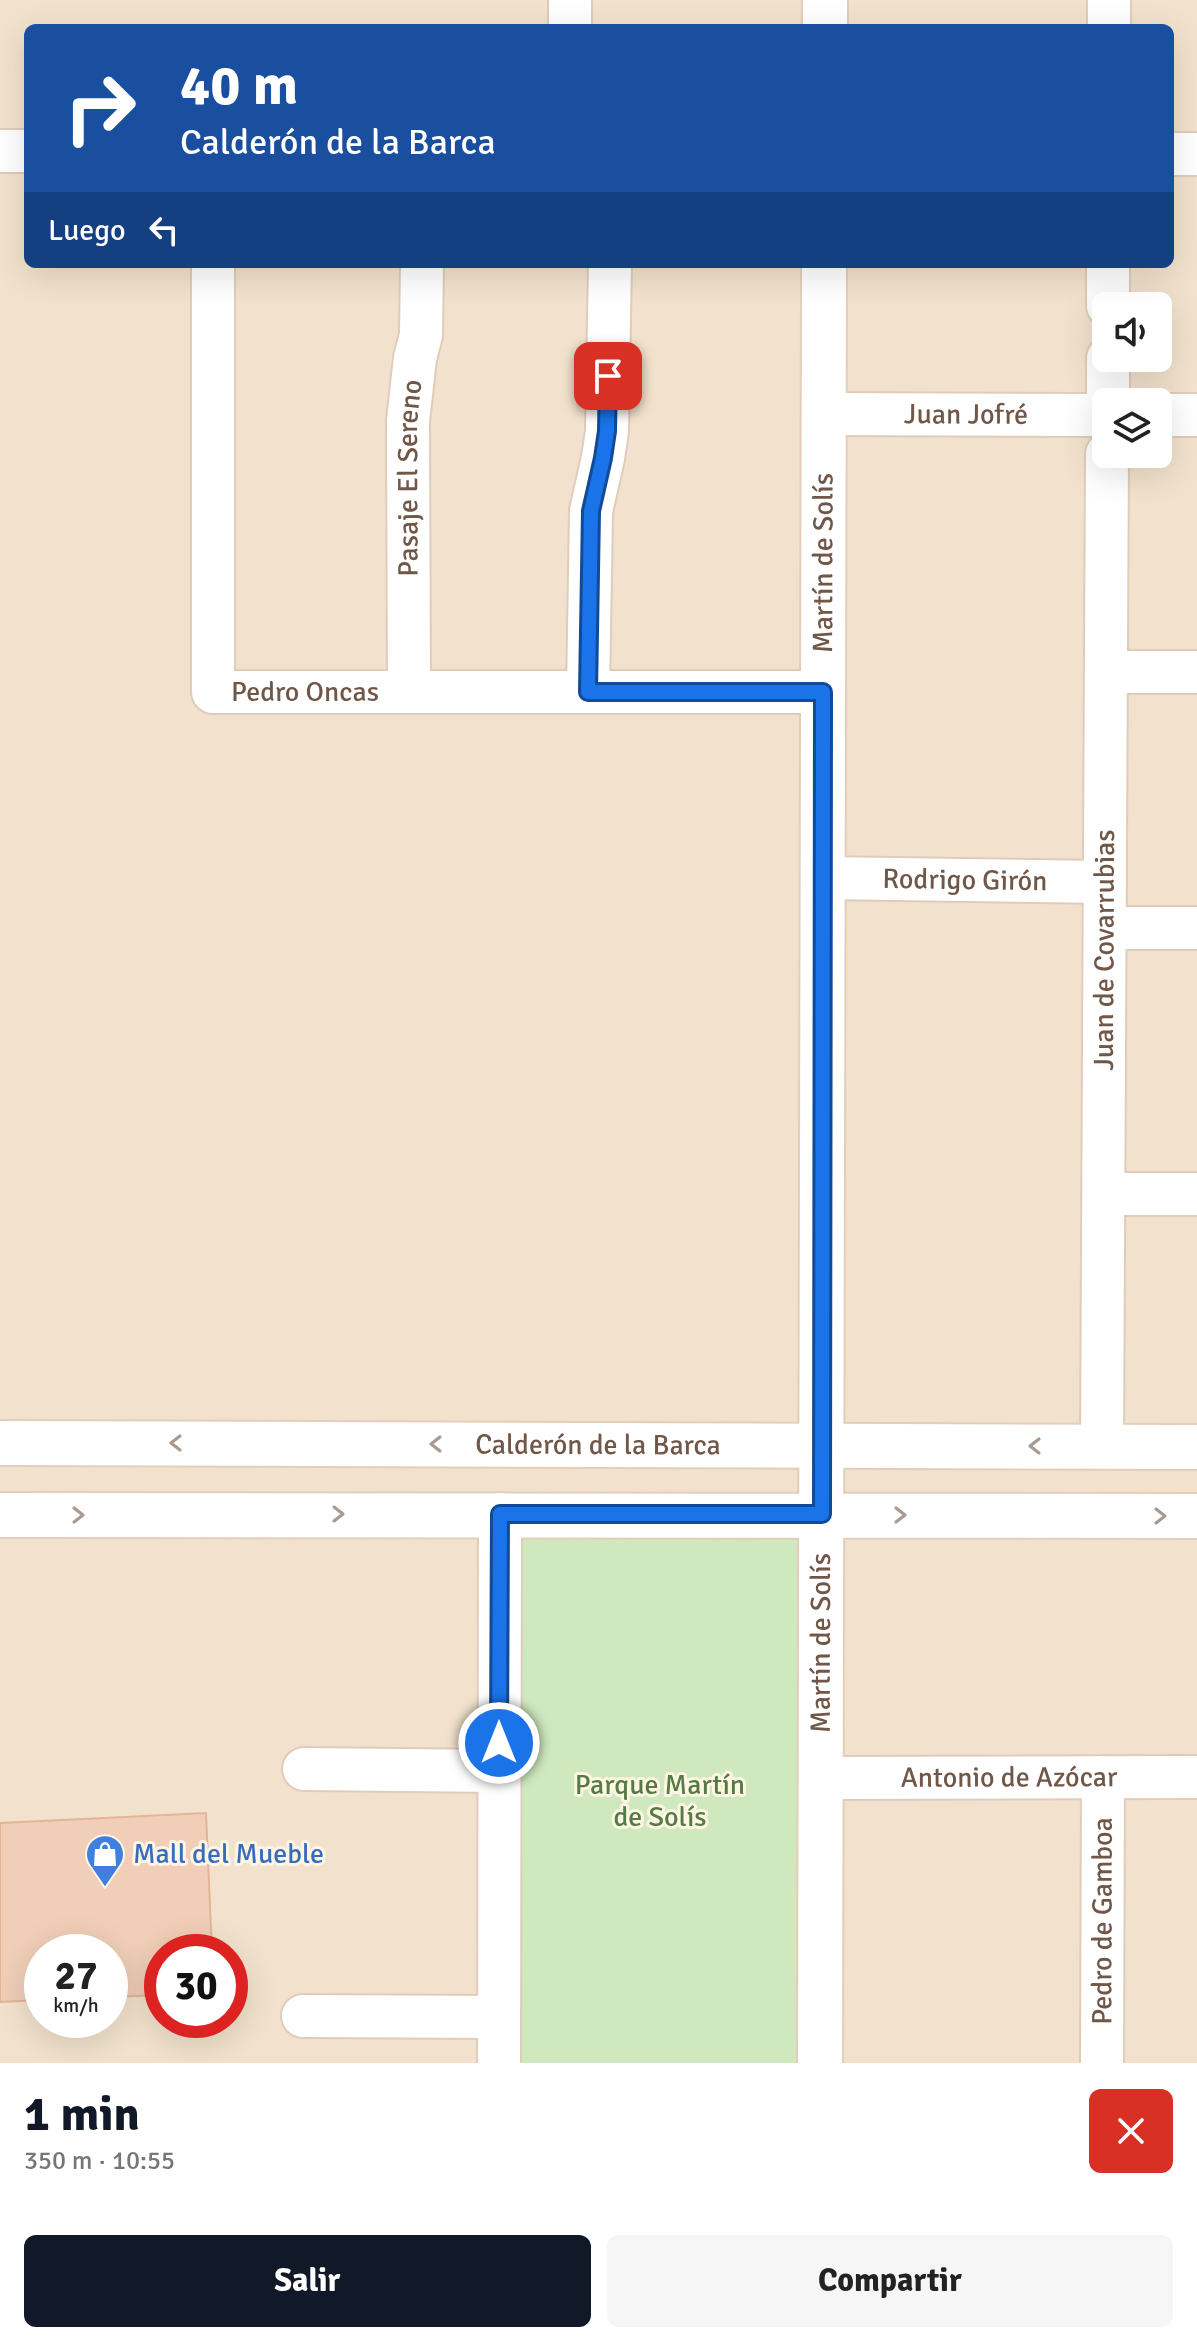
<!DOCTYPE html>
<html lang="es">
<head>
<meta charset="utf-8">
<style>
  body { margin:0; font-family:Signika,sans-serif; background:#f6f6f6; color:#222; height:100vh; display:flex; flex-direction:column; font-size:30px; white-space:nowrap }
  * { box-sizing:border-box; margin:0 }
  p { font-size:26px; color:#767676 }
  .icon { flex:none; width:44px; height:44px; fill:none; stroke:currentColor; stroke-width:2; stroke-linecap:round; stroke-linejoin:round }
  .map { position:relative; height:2063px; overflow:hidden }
  .sheet { display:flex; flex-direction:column; background:#fff; flex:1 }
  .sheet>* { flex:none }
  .hud { position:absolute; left:24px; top:24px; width:1150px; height:244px; border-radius:12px; box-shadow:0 8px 32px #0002; background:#1a4fa0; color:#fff; overflow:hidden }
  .tools { position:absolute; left:1092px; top:292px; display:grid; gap:16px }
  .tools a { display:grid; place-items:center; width:80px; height:80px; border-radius:12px; background:#fff; box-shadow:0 8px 32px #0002; font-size:40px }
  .speed { position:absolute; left:24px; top:1934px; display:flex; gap:16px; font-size:40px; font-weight:700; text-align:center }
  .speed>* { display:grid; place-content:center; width:104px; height:104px; border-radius:50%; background:#fff; box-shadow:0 8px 32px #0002; line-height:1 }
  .speed small { font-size:20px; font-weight:400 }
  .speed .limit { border:12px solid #d22; background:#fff; color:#111 }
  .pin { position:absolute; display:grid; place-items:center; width:68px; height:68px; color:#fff; margin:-34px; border-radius:16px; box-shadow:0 4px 12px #0006 }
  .me { position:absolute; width:88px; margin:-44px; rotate:0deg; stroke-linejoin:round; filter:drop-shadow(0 0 6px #0008) }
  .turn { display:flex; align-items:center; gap:28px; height:168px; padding:0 24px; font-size:36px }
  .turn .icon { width:104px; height:104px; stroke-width:2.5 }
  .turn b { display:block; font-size:56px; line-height:68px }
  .then { display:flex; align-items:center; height:76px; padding:0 24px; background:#0003; gap:16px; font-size:30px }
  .round { display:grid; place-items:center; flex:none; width:84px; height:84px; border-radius:12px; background:#f6f6f6 }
  .headline { display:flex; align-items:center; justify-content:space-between; height:136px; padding:0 24px }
  h1 { font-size:48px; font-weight:800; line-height:60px; color:#111827 }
  .cta { display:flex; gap:16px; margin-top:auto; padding:16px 24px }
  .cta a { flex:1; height:92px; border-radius:12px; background:#111827; color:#fff; font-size:32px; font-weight:800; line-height:92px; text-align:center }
  .cta a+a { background:#f6f6f6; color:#222 }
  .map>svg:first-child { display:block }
  .residential { fill:#f2e2cd; fill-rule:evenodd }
  .green { fill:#cfe8be }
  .building { fill:#f0ceb7; stroke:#e2b598; stroke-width:2 }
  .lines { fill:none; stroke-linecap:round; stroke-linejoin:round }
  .street-casing { stroke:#dfccbb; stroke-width:46 }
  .secondary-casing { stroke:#e3ceb9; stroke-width:48 }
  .street { stroke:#fff; stroke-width:42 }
  .secondary { stroke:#fff; stroke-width:44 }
  .oneway { stroke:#a99a91 }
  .route-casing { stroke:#114b97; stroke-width:20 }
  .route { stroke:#1a73e8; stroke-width:14 }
  .labels { text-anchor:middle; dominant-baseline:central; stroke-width:6; stroke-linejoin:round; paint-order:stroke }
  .street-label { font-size:28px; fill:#705748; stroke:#fff5e4 }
  .park-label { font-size:28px; fill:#537b43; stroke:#fff5e4 }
  .shop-label { font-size:28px; fill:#366cbe; stroke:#fff5e4; text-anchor:start }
</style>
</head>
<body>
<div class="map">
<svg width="1197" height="2063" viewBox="0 0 1197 2063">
  <rect width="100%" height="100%" fill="#fbf0df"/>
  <path class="residential" d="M0,0H1197V2063H0ZM28,28H1170V264H28ZM1106,306H1158V358H1106ZM1106,402H1158V454H1106ZM42,1952H110V2020H42ZM162,1952H230V2020H162Z"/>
  <polygon class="green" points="802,1537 808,2063 517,2063 514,1538"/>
  <polygon class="building" points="206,1813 212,1952 162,1952 162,1995 110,1997 110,1952 42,1952 42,2000 0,2002 0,1823"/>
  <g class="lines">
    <defs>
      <g id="street">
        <polyline points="570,28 570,0"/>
        <polyline points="1109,28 1109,0"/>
        <polyline points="0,151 28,151"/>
        <polyline points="1170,154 1197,154"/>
        <path id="s1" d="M213,264V692H823"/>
        <polyline points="1108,306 1108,264"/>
        <polyline points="1108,402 1108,358"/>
        <path id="s2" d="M824,414L1106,415"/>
        <polyline points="1158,415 1197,415"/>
        <polyline points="1106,672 1197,672"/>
        <path id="s3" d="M409,692L408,421L415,358L421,335L422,264"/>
        <polyline points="588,692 591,511 603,458 607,431 610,264"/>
        <path id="s4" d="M823,878L1105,882"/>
        <polyline points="1105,928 1197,928"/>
        <polyline points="1104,1194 1197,1194"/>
        <path id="s5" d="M1102,1446L1107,454"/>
        <polyline points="304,1769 499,1771"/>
        <path id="s6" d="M821,1778L1197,1777"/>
        <polyline points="303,2016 499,2017"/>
        <polyline points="499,2063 500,1514"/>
        <path id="s7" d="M1102,2063L1103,1777"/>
      </g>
      <g id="secondary">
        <polyline points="825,28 825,0"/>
        <path id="s8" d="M0,1443L1197,1447"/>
        <polyline points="0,1515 1197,1516"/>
        <path id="s9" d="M820,2063L824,264"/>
      </g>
    </defs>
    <use href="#street" class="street-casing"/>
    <use href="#secondary" class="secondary-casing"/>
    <use href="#street" class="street"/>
    <use href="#secondary" class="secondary"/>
  </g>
  <defs><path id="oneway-chevron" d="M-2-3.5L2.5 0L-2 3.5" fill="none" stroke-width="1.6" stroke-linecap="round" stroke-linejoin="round" transform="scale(2)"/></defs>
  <g class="oneway">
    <use href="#oneway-chevron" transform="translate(176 1443) rotate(-180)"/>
    <use href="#oneway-chevron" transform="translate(436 1444) rotate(-180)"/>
    <use href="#oneway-chevron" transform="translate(1035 1446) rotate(-180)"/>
    <use href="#oneway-chevron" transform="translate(338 1514)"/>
    <use href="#oneway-chevron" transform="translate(78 1515)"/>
    <use href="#oneway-chevron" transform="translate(900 1515)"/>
    <use href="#oneway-chevron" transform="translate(1160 1516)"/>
  </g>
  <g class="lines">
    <defs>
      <polyline id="route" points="499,1743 500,1514 822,1514 823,692 588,692 591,511 603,458 607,431 608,376"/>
    </defs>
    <use href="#route" class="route-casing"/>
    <use href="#route" class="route"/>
  </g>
  <defs>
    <symbol id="shop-pin" viewBox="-11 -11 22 30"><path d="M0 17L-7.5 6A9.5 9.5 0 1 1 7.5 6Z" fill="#3f7fe0" stroke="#fff5e4"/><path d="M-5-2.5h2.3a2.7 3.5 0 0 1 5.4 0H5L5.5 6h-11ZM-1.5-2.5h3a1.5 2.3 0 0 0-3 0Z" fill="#fff"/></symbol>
  </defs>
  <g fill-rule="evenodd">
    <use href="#shop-pin" x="83" y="1832" width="44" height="60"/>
  </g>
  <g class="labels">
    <g class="street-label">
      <text stroke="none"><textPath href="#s2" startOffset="142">Juan Jofré</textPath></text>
      <text stroke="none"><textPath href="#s3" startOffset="214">Pasaje El Sereno</textPath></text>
      <text stroke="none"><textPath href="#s9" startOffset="1500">Martín de Solís</textPath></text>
      <text stroke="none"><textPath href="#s1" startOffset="520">Pedro Oncas</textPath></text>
      <text stroke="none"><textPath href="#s4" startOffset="142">Rodrigo Girón</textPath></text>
      <text stroke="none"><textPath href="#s5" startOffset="496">Juan de Covarrubias</textPath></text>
      <text stroke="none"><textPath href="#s8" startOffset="598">Calderón de la Barca</textPath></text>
      <text stroke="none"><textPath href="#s9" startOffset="420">Martín de Solís</textPath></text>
      <text stroke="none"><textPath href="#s6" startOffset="188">Antonio de Azócar</textPath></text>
      <text stroke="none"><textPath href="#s7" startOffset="142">Pedro de Gamboa</textPath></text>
    </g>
    <g class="park-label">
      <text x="660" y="1785">Parque Martín<tspan x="660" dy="32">de Solís</tspan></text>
    </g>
    <g class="shop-label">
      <text x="133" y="1854">Mall del Mueble</text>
    </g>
  </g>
</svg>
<div class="tools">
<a><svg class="icon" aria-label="sound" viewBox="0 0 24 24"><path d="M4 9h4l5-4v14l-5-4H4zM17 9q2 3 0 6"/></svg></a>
<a><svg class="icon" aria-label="layers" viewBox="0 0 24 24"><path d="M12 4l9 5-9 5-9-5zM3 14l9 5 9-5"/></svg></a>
</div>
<div class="speed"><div>27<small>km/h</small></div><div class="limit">30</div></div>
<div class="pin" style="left:608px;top:376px;background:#d93025"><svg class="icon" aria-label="arrive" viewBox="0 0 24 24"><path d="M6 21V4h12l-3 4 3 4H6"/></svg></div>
<svg class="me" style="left:499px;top:1743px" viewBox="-20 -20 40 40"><circle r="17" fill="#1a73e8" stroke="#fff" stroke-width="3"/><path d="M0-11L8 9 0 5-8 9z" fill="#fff"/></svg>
<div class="hud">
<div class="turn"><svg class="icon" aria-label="right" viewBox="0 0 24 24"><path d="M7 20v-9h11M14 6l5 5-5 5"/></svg><div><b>40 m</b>Calderón de la Barca</div></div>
<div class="then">Luego<svg class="icon" aria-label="left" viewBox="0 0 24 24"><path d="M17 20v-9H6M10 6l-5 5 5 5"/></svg></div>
</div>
</div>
<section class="sheet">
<div class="headline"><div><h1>1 min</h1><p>350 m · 10:55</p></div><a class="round" style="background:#d93025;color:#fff"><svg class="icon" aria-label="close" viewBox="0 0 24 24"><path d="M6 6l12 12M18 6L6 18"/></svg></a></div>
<div class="cta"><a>Salir</a><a>Compartir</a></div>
</section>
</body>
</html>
